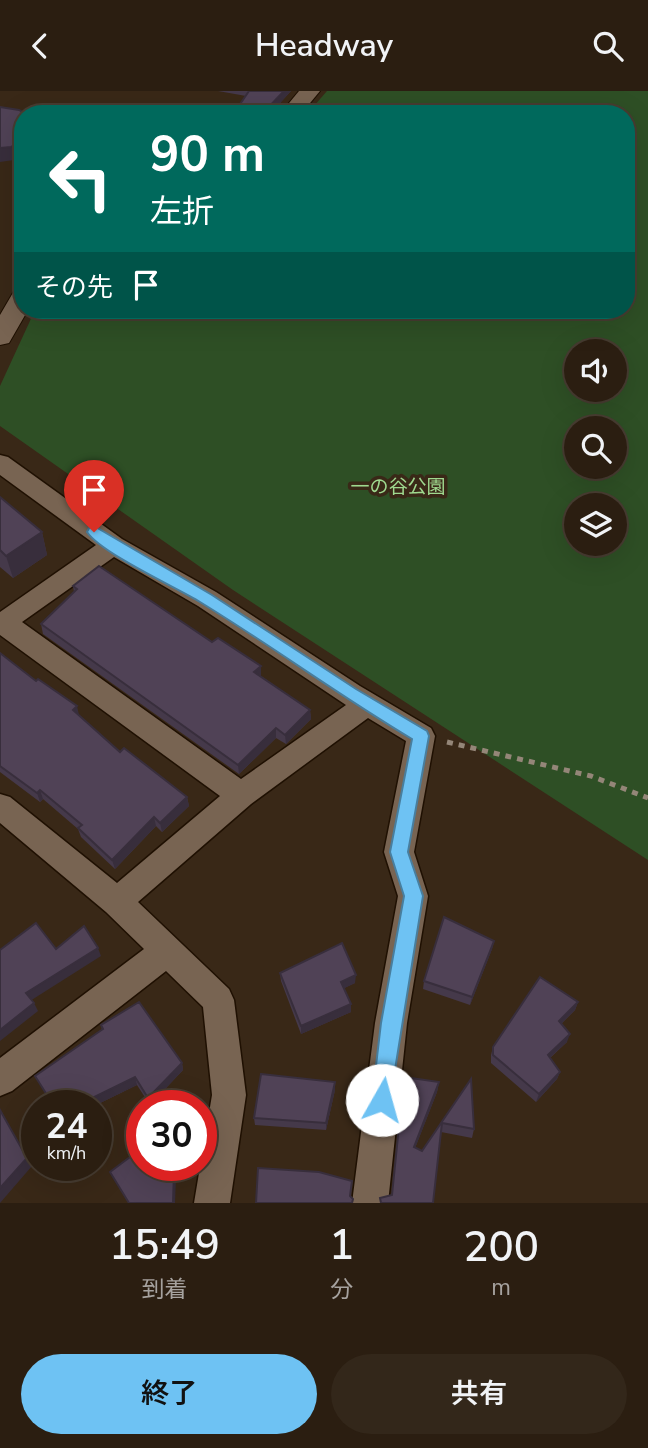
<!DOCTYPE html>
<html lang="ja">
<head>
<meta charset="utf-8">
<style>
  body { margin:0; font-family:"Nunito Sans","Noto Sans JP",sans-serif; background:#33271a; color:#f1f3f6; height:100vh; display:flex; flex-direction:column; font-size:26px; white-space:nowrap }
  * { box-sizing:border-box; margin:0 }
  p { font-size:23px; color:#a6a29f }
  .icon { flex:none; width:38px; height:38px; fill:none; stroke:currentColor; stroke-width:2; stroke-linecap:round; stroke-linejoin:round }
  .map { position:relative; height:1112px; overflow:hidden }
  .panel { display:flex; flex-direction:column; background:#2b1e11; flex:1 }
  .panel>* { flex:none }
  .hud { position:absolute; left:14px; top:14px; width:621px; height:214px; border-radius:28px; box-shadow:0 7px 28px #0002,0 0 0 2px #473c31; background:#00695c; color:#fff; overflow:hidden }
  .fabs { position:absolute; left:564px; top:248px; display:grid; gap:14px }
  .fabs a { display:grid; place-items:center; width:63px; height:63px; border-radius:50%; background:#2b1e11; box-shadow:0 7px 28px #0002,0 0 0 2px #473c31; font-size:35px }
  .speed { position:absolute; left:21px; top:999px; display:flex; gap:14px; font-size:35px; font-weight:700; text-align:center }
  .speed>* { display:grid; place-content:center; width:91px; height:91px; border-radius:50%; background:#2b1e11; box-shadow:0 7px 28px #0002,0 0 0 2px #473c31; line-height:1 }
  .speed small { font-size:18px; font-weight:400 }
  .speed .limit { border:10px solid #d22; background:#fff; color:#111 }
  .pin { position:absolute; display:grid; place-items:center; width:60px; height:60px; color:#fff; margin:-72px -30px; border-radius:50% 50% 50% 0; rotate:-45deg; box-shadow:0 0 7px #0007 }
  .pin .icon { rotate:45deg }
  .me { position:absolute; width:77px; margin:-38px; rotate:7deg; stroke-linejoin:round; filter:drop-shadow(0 0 5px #0008) }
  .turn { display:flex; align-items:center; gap:24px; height:147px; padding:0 21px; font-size:32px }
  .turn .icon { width:91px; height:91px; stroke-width:2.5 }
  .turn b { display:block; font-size:49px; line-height:60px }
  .then { display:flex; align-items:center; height:66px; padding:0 21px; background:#0003; gap:14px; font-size:26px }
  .eta { display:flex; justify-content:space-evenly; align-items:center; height:119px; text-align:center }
  .eta b { font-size:42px; font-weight:600; line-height:49px }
  .action { display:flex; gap:14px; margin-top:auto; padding:14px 21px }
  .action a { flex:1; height:80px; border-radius:42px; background:#6ec2f3; color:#111; font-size:28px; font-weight:600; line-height:80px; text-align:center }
  .action a+a { background:#33271a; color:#f1f3f6 }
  header { display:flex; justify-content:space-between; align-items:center; height:91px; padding:0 21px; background:#2b1e11; font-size:32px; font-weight:600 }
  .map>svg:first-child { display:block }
  .green { fill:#2e4f25; fill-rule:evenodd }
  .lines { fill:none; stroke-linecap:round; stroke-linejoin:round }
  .minor-casing { stroke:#1f1002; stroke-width:3 }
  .tertiary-casing { stroke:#1f1002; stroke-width:2 }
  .path { stroke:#948678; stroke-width:5; stroke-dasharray:6 6; stroke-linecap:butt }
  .minor { fill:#786452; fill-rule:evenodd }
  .tertiary { fill:#786452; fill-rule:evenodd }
  .wall { fill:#45394a }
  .shaded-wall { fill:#382e3c }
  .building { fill:#504256; stroke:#382e3c; stroke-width:2 }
  .route { fill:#6ec2f3; stroke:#487e9e; stroke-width:2 }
  .labels { text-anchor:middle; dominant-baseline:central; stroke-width:7; stroke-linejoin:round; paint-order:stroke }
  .park-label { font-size:19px; fill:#9fd98f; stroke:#392817 }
</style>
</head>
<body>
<header><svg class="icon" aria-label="back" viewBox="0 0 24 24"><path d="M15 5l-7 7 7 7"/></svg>Headway<svg class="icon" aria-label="search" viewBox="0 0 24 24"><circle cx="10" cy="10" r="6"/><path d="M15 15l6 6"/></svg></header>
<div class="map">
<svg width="648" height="1112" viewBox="0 0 648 1112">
  <rect width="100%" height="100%" fill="#392817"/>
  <path class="green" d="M327,0H648V769L233,499L0,335V295L35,219H626V23H307ZM576,261H614V299H576ZM576,338H614V376H576ZM576,415H614V453H576Z"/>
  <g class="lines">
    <defs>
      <path id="minor" d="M0,364L8,366L122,448L216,501L360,595L431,637L435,645L414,761L428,805L407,932L388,1112H352L375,932L398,805L384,761L406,650L368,627L251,713L138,811L229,898L234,909L246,1004L230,1112H194L212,1004L203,916L166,880L12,1000L0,1005V967L144,858L106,821L0,732V703L10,706L117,792L220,705L0,544V521L96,454L0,384ZM114,466L198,515L346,614L241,688L22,531Z"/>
      <g id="tertiary">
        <polygon points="299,0 320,0 301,23 280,23"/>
        <polygon points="23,198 23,219 28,219 9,252 0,254 0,224 14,200"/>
      </g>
    </defs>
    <use href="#minor" class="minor-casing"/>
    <use href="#tertiary" class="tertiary-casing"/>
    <polyline class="path" points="447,651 591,685 648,707"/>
    <use href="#minor" class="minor"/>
    <use href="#tertiary" class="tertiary"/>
  </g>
  <g class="wall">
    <polygon points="218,0 291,0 270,23 246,5"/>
    <polygon points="0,406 42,441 47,464 13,487 0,476"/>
    <polygon points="73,495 261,585 310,619 311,628 286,653 276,647 239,683 43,543 41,533 74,501"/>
    <polygon points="0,562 79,624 120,661 187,706 189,715 162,741 156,735 115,778 81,746 78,738 43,708 40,711 0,681"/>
    <polygon points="494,850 492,858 470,914 423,898 424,890"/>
    <polygon points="280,882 355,892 344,897 351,921 301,943 281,890"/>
    <polygon points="578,911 575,919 561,933 567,951 550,967 560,981 557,988 536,1011 491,972 491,964 493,956"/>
    <polygon points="101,934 182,972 183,979 150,1014 137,994 94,1015 53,1015 35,985 102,939"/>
    <polygon points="471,988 474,1038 472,1047 441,1041 433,1112 380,1112 380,1107 391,1104 439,991 437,1001 415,1057 422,1060"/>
    <polygon points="335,991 335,999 326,1039 255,1034 254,1027"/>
  </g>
  <g class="shaded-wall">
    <polygon points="284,0 291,0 270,23 262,23"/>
    <polygon points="23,50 23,64 14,69 0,71 0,57"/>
    <polygon points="42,441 47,464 13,487 6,465"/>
    <polygon points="261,575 261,585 254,591 254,581"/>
    <polygon points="77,615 79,624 73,619"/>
    <polygon points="310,619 311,628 286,653 285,644"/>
    <polygon points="276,637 276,647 239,683 238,674"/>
    <polygon points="40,699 43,708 40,711 37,702"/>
    <polygon points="187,706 189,715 162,741 160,732"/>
    <polygon points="154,726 156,735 115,778 112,769"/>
    <polygon points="494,850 492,858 470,914 472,906"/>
    <polygon points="98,857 101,865 30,910 26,902"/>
    <polygon points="356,884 355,892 341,899 341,891"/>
    <polygon points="578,911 575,919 556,938 559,930"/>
    <polygon points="34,912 38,920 0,950 0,939"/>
    <polygon points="351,913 351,921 301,943 301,935"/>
    <polygon points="570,943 567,951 545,971 548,964"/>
    <polygon points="182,972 183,979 150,1014 148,1007"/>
    <polygon points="560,981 557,988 536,1011 539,1003"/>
    <polygon points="135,986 137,994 94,1015 76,1015"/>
    <polygon points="335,991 335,999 326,1039 326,1032"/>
    <polygon points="439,991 437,1001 412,1065 414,1056"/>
    <polygon points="68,1008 71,1015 55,1015"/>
    <polygon points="27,1067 32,1075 0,1112 0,1097"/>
    <polygon points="174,1080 176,1086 175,1112 173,1112"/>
  </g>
  <g class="building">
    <polygon points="249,0 284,0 262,23 234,22"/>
    <polygon points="0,16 19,19 26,23 23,23 23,50 11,56 0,57"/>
    <polygon points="0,406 42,441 6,465 0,459"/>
    <polygon points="99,475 212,551 218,547 261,575 254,581 310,619 285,644 276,637 238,674 41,533 77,498 73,495"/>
    <polygon points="0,562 36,590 38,588 77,615 73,619 120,661 124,657 187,706 160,732 154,726 112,769 78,737 82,734 40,699 37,702 0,675"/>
    <polygon points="444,826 494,850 472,906 424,890"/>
    <polygon points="36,832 56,858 84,835 98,857 26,902 34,912 0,939 0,859"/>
    <polygon points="342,852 356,884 341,891 351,913 301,935 280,882"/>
    <polygon points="540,886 578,911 559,930 570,943 548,964 560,981 539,1003 493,964 493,956"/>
    <polygon points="139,911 182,972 148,1007 135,986 76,1015 72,1015 68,1008 54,1015 35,985 103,938 101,934"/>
    <polygon points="261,983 335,991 326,1032 254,1027"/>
    <polygon points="404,986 439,991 414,1056 422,1060 471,988 474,1038 442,1032 433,1112 381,1112 380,1107 392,1104"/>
    <polygon points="0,1019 27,1067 0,1097"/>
    <polygon points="142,1057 142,1074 169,1074 174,1080 173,1112 129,1112 110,1081"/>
    <polygon points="258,1077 319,1081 352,1090 350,1105 353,1108 352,1112 256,1112"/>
  </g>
  <path class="route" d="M94,435L212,504L356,598L427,640L429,645L408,761L423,805L389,1016L382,1019L375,1016L372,1009L381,932L404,805L390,761L412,648C340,605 272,555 200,511C175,496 101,462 87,441L89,437Z"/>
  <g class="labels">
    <g class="park-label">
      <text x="398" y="396">一の谷公園</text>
    </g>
  </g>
</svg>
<div class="fabs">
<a><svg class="icon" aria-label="sound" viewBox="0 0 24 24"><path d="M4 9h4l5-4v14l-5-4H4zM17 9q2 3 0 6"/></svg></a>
<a><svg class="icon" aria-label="search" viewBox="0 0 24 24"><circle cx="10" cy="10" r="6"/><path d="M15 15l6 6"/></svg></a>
<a><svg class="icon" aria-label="layers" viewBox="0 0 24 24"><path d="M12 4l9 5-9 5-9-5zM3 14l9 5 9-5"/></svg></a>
</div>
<div class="speed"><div>24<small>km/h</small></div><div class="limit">30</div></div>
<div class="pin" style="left:94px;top:441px;background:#d93025"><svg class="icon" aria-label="arrive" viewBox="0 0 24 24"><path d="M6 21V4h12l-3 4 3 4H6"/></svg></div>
<svg class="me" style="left:382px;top:1009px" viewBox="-20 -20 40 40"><circle r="19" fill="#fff"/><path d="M0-13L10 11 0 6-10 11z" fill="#6ec2f3"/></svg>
<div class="hud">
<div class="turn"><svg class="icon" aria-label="left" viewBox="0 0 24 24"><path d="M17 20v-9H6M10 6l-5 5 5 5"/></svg><div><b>90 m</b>左折</div></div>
<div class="then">その先<svg class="icon" aria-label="arrive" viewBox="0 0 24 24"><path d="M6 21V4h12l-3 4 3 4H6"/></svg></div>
</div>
</div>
<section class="panel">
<div class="eta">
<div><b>15:49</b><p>到着</p></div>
<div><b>1</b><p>分</p></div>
<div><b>200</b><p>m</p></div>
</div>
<div class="action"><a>終了</a><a>共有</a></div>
</section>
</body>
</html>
